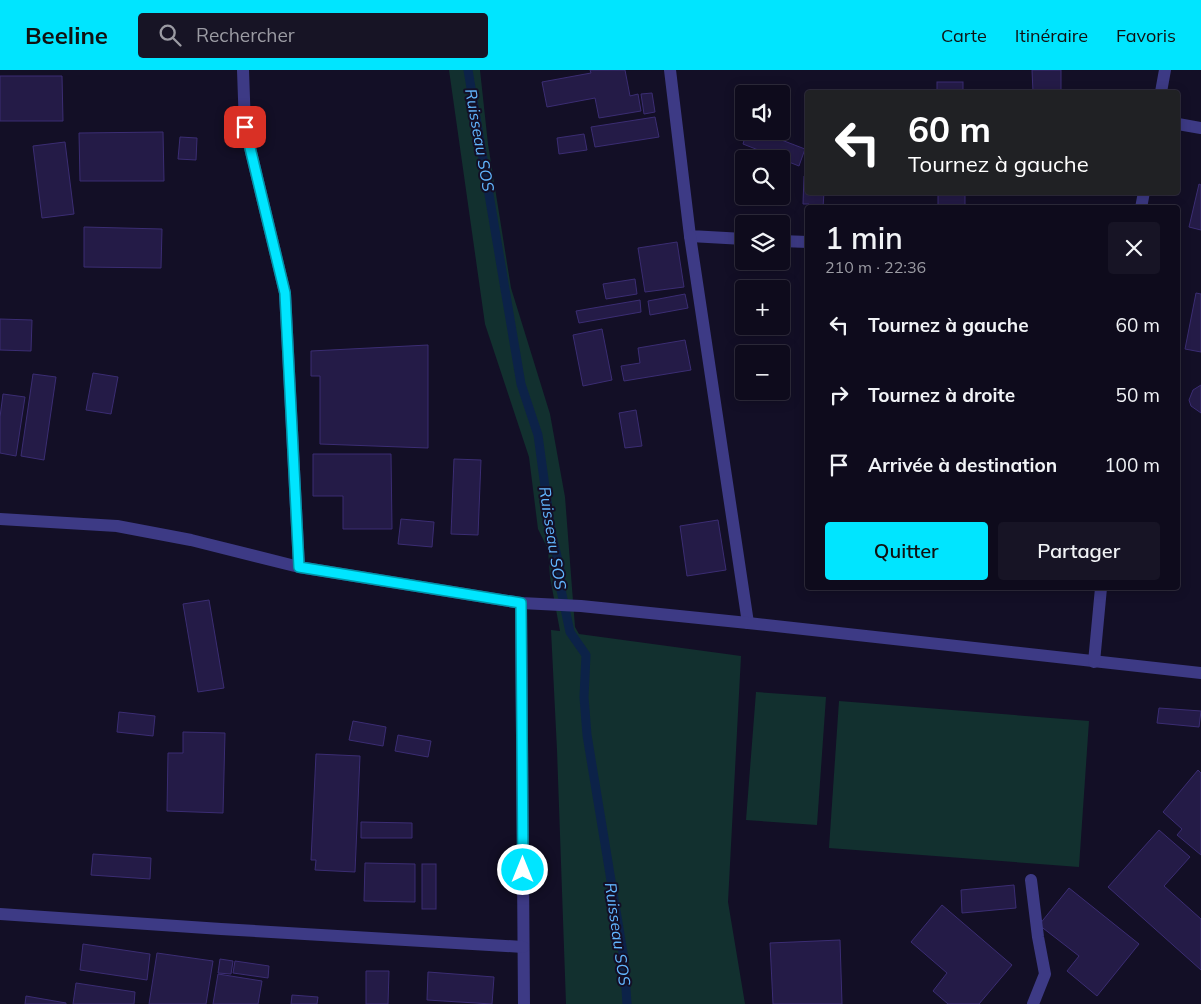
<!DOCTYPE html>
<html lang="fr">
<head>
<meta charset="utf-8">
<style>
  body { margin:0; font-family:Mulish,sans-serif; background:#171425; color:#f1f3f6; height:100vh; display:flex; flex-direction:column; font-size:19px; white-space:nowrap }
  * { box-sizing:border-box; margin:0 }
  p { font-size:16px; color:#9b9ba3 }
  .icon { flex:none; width:28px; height:28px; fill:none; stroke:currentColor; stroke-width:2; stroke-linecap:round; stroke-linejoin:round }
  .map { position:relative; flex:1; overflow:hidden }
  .panel { position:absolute; left:805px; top:135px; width:375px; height:385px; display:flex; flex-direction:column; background:#0e0b1c; border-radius:5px; box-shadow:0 2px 12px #0003,0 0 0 1px #2e2b3b }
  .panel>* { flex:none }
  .top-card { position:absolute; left:805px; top:20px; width:375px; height:105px; border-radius:5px; box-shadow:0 2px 12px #0003,0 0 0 1px #2e2b3b; background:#202124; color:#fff; overflow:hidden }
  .tools { position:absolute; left:735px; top:15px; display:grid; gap:10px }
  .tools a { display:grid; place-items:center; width:55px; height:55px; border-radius:5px; background:#0e0b1c; box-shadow:0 2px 12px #0003,0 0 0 1px #2e2b3b; font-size:25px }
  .pin { position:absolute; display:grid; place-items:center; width:42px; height:42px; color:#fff; margin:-21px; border-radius:10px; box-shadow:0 2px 8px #0006 }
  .me { position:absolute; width:55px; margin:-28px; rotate:0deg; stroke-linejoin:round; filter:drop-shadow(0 0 4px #0008) }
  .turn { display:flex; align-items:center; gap:18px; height:105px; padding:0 20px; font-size:22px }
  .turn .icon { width:65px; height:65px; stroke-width:2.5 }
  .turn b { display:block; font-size:35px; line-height:42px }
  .round { display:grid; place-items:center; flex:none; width:52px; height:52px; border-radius:5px; background:#171425 }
  .overview { display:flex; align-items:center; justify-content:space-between; height:85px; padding:0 20px }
  h1 { font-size:30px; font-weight:600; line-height:38px }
  .cta { display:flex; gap:10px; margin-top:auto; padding:10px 20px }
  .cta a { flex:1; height:58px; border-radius:5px; background:#00e5ff; color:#111; font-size:20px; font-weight:600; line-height:58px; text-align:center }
  .cta a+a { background:#171425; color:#f1f3f6 }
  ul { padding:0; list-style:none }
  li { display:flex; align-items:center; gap:15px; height:70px; padding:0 20px }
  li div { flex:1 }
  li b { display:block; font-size:19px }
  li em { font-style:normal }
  header { display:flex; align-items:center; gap:30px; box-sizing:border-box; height:70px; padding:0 25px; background:#00e5ff; color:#111 }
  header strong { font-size:24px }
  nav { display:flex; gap:28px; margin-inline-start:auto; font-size:18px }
  .search { width:350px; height:45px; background:#171425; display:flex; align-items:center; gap:12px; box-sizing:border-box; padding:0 18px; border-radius:5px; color:#9b9ba3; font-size:19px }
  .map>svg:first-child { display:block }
  .green { fill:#12302f }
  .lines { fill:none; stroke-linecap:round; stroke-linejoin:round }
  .stream { stroke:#0c2248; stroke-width:9 }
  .building { fill:#241b47; stroke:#3b2d73 }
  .minor { stroke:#3d3a85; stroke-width:12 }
  .route-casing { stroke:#0095a6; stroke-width:12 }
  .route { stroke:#00e5ff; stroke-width:9 }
  .labels { text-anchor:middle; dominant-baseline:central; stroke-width:4; stroke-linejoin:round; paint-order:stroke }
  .water-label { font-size:16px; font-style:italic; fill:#62b6ff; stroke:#130f26 }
</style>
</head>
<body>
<header>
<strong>Beeline</strong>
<div class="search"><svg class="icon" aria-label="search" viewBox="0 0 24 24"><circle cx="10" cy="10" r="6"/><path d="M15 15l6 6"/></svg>Rechercher</div>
<nav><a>Carte</a><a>Itinéraire</a><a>Favoris</a></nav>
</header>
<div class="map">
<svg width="1201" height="934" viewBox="0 0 1201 934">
  <rect width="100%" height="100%" fill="#130f26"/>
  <g class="green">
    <polygon points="449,0 480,0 488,74 511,218 550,344 565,427 575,557 579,564 741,586 728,832 745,934 566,934 557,680 551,560 560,561 550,507 548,479 538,459 529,387 485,254"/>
    <polygon points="756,622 826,627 817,755 746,750"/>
    <polygon points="839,631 1089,651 1079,797 829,778"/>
  </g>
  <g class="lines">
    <polyline class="stream" points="468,0 521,314 538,365 551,461 561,503 560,515 570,562 586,585 584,627 587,665 624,889 627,934"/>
  </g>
  <g class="building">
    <polygon points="590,0 625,0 630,26 638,24 641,41 599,48 595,28 547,37 542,12 591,3"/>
    <polygon points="1032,0 1061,0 1061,22 1033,22"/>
    <polygon points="0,6 62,6 63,51 0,51"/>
    <rect x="937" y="12" width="26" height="10"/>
    <polygon points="652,23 655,42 644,44 641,24"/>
    <polygon points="655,47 659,67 595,77 591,57"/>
    <polygon points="747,61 758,61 805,79 799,96 743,74"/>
    <polygon points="163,62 164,111 80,111 79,63"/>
    <polygon points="584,64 587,80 559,84 557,68"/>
    <polygon points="180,67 197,68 196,90 178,89"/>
    <polygon points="65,72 74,144 42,148 33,76"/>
    <polygon points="804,106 808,107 808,122 824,122 823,138 808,138 809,134 803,134"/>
    <polygon points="1199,114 1201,115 1201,160 1189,157"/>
    <rect x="938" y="122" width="27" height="16"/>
    <polygon points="84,157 162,159 161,198 84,197"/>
    <polygon points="677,172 684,217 645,222 638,178"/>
    <polygon points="635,209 637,224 606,229 603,214"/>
    <polygon points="1196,223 1201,224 1201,282 1185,279"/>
    <polygon points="685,224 688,238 650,245 648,231"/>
    <polygon points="640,230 641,242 579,253 576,241"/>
    <polygon points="0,249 32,250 31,281 0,280"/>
    <polygon points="602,259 612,310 583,316 573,265"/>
    <polygon points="685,270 691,300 624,311 621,296 640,293 638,278"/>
    <polygon points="428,275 428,378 320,374 320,306 311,306 311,281"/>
    <polygon points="93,303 118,307 111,344 86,340"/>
    <polygon points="33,304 56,307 44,390 21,386"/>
    <polygon points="1201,315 1201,343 1191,336 1189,330 1193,320"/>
    <polygon points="3,324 25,327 16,386 0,383 0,347"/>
    <polygon points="636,340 642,376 625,378 619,343"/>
    <polygon points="313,384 391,384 392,459 343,459 343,426 313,426"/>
    <polygon points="454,389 481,390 478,465 451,464"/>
    <polygon points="401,449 434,452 432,477 398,474"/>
    <polygon points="718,450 726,500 687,506 680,456"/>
    <polygon points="209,530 224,618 198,622 183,534"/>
    <polygon points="1159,638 1201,641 1199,657 1157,653"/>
    <polygon points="119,642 155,646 153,666 117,662"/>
    <polygon points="353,651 386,657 383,676 349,670"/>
    <polygon points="183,662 225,663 223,743 167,741 168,683 183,683"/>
    <polygon points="398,665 431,671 428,687 395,681"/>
    <polygon points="316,684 360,686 355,802 315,800 316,790 311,790"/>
    <polygon points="1198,700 1201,703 1201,785 1177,765 1182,759 1163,742"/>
    <polygon points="361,752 412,753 412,768 361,768"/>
    <polygon points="1159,760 1190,787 1164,816 1201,849 1201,900 1108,817"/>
    <polygon points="93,784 151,788 150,809 91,805"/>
    <polygon points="365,793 415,794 415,832 364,831"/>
    <rect x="422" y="794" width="14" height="45"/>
    <polygon points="1014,815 1016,838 962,843 961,820"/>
    <polygon points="1069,818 1139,874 1097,926 1067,901 1079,886 1039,855"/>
    <polygon points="942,835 1012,895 979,934 948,934 933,921 947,903 911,872"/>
    <polygon points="840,870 842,934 773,934 770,873"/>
    <polygon points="83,874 150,884 147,910 80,900"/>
    <polygon points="157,883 213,891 206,934 149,934"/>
    <polygon points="220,889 233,891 231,904 218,903"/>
    <polygon points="235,891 269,896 268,908 233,903"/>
    <polygon points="366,901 389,901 388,934 366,934"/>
    <polygon points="428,902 494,907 492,934 427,930"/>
    <polygon points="218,904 262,911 258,934 213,934"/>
    <polygon points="76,913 135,922 134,934 73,934"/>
    <polygon points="292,925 318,927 317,934 291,934"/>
    <polygon points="26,926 66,933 66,934 25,934"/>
  </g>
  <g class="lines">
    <g class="minor">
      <polyline points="243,0 245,57 285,223 299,497"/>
      <polyline points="670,0 690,166 744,169"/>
      <polyline points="1161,22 1165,0"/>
      <polyline points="1178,54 1201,58"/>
      <polyline points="1141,138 1144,122"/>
      <polyline points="690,166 748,553"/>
      <polyline points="781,171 808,172"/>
      <polyline points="0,449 117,456 191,470 299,497 521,533 581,536 748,553 1201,603"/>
      <polyline points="521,533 524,934"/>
      <polyline points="1094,592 1101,518"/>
      <polyline points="1031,810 1038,867 1045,904 1033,934"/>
      <polyline points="0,844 221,859 523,877"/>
    </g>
  </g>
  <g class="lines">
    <defs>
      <polyline id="route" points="245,57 285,223 299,497 521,533 523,800"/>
    </defs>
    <use href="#route" class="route-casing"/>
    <use href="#route" class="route"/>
  </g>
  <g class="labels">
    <g class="water-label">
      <text transform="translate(480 70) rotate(80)">Ruisseau SOS</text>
      <text transform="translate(553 468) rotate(81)">Ruisseau SOS</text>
      <text transform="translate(618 864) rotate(82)">Ruisseau SOS</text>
    </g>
  </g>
</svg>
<div class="tools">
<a><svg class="icon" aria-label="sound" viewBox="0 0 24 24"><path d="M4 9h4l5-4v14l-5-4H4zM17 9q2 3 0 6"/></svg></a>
<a><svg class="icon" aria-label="search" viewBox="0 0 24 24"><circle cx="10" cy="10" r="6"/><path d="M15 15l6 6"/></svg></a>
<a><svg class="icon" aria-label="layers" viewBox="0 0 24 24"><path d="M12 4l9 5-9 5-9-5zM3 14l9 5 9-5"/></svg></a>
<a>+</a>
<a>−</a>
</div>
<div class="pin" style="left:245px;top:57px;background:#d93025"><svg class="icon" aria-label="arrive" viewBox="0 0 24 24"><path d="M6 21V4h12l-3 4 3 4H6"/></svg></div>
<svg class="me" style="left:523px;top:800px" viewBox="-20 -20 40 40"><circle r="17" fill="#00e5ff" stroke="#fff" stroke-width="3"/><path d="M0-11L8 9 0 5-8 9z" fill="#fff"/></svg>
<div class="top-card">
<div class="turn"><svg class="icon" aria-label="left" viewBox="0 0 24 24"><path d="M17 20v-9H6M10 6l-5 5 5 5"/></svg><div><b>60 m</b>Tournez à gauche</div></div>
</div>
<section class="panel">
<div class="overview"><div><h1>1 min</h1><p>210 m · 22:36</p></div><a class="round"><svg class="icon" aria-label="close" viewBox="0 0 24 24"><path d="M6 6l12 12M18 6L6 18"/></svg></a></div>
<ul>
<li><svg class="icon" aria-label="left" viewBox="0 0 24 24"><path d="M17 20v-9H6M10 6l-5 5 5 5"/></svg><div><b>Tournez à gauche</b></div><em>60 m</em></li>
<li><svg class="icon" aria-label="right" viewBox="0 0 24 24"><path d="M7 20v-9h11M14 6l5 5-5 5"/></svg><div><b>Tournez à droite</b></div><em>50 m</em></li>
<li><svg class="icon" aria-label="arrive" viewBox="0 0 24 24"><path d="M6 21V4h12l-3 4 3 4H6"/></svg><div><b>Arrivée à destination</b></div><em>100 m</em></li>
</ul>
<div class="cta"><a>Quitter</a><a>Partager</a></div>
</section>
</div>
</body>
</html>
